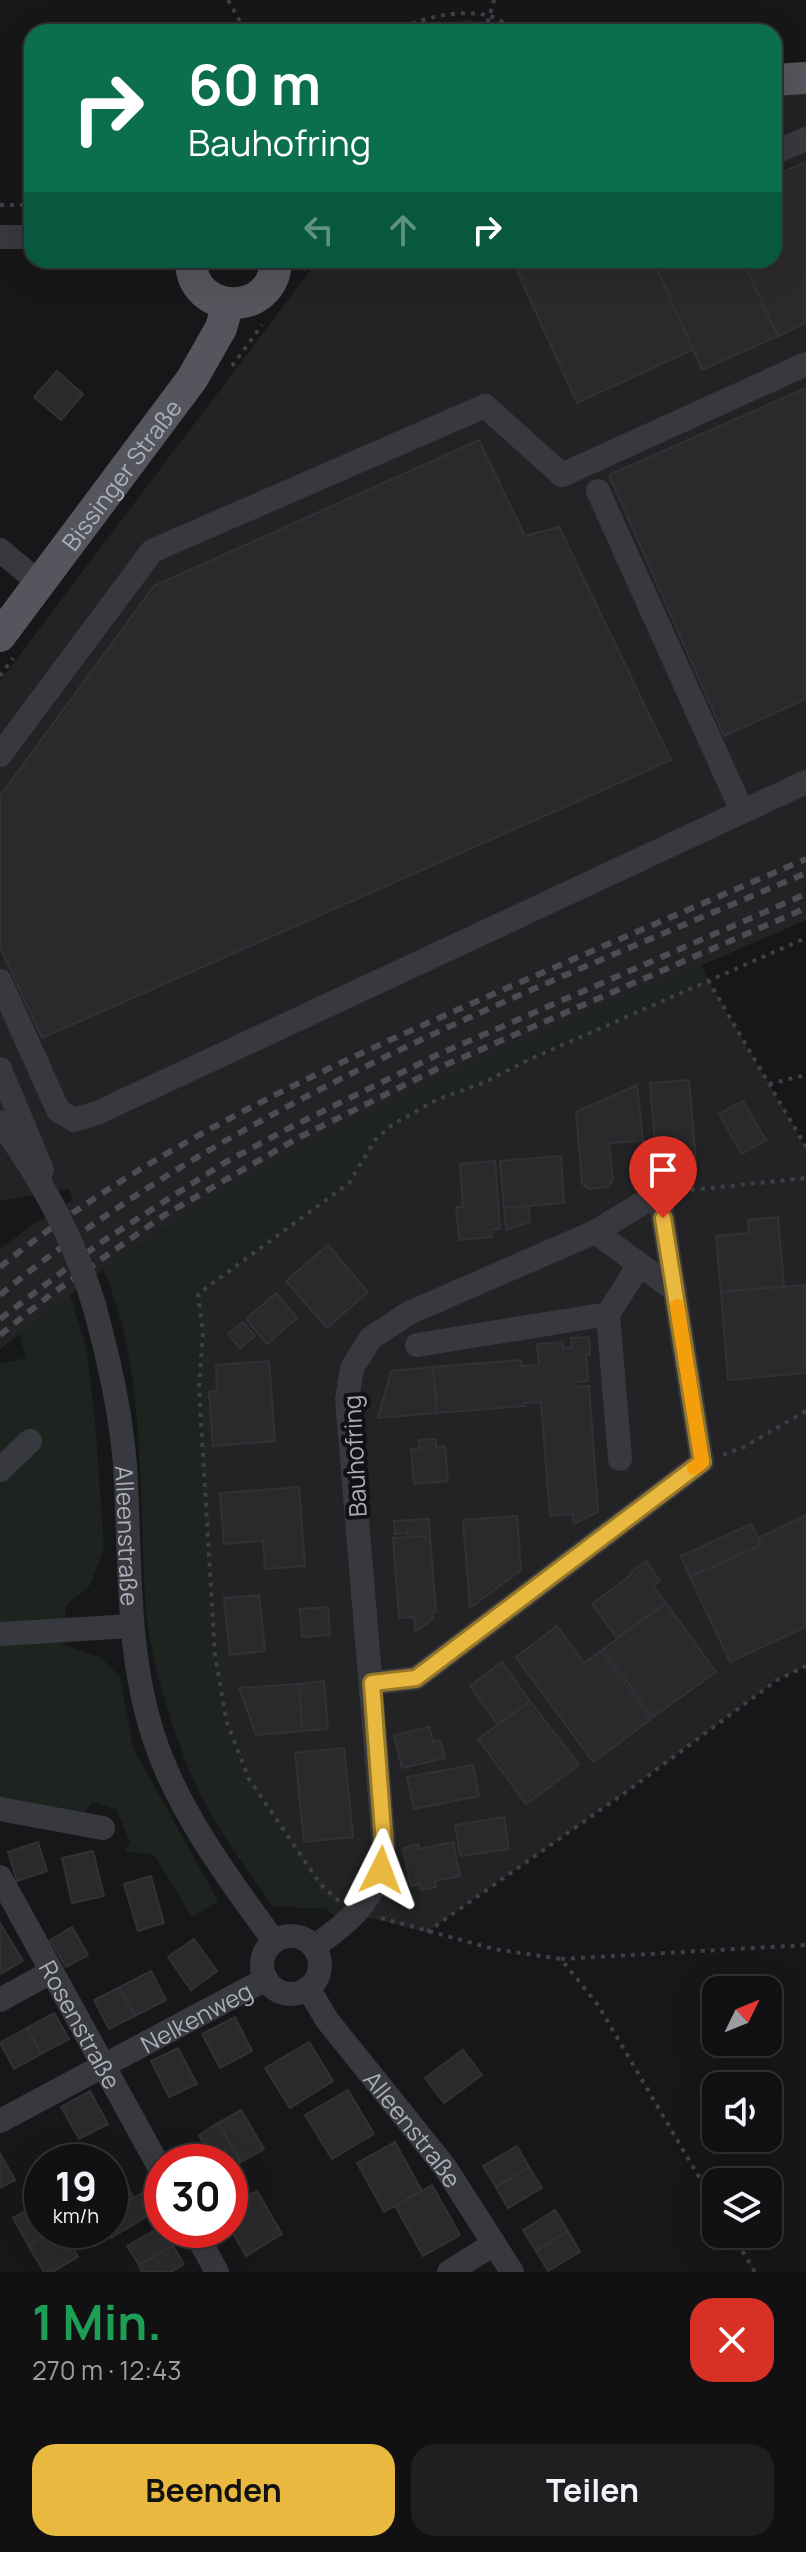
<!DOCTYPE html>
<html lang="de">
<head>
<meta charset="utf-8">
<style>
  body { margin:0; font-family:Manrope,sans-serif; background:#1e1f21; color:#f1f3f6; height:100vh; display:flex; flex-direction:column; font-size:30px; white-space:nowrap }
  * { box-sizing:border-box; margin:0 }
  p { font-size:26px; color:#9c9da0 }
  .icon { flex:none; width:44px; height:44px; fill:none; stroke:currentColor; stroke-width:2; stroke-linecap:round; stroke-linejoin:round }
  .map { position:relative; height:2272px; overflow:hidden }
  .details { display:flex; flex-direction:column; background:#111113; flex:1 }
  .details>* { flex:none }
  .hud { position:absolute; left:24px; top:24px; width:758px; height:244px; border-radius:24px; box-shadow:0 8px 32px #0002,0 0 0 2px #303133; background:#0b6e4f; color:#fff; overflow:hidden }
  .needle { width:52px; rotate:47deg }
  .controls { position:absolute; left:702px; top:1976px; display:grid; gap:16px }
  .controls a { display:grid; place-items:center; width:80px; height:80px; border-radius:16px; background:#111113; box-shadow:0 8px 32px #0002,0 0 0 2px #303133; font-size:40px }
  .speed { position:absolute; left:24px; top:2144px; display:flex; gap:16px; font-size:40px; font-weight:700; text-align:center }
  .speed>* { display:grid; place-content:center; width:104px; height:104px; border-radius:50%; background:#111113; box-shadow:0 8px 32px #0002,0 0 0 2px #303133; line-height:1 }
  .speed small { font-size:20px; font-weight:400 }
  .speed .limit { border:12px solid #d22; background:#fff; color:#111 }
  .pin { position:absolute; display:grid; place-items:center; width:68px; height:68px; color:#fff; margin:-82px -34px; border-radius:50% 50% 50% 0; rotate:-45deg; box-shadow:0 0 8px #0007 }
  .pin .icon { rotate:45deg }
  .me { position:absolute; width:88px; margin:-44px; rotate:3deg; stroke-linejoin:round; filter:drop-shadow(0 0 6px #0008) }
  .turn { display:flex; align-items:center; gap:28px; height:168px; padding:0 32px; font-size:36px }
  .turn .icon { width:104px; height:104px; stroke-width:2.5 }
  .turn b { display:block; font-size:56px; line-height:68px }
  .lanes { display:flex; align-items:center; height:76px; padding:0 32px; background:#0003; justify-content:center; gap:40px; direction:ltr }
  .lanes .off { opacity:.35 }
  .round { display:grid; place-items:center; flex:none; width:84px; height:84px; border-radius:24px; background:#1e1f21 }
  .overview { display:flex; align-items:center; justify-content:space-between; height:136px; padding:0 32px }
  h1 { font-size:48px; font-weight:700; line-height:60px; color:#1e9e55 }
  .action { display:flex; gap:16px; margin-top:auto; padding:16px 32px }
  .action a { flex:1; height:92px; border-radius:24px; background:#e9b83f; color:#111; font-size:32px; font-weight:700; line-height:92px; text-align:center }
  .action a+a { background:#1e1f21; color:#f1f3f6 }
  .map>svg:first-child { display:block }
  .built { fill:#232326 }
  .green { fill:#1d241f }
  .building { fill:#2a2a2d; stroke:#323135; stroke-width:2 }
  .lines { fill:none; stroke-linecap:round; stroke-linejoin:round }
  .path { stroke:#3f4045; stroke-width:4; stroke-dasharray:4 6; stroke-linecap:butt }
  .minor { stroke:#38393e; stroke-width:24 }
  .major { stroke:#55565d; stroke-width:32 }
  .rail { stroke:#4c4d53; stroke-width:6; stroke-dasharray:10 8; stroke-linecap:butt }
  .minor-bridge { stroke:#38393e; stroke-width:24 }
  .route-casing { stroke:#977829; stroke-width:20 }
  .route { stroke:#e9b83f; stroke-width:14 }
  .slow { stroke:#f59e0b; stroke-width:14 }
  .labels { text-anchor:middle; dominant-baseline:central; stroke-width:8; stroke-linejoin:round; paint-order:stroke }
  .street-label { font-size:24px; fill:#aaaeb8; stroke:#121214 }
</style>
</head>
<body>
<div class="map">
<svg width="806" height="2272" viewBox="0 0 806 2272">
  <rect width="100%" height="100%" fill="#171719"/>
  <g class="built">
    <polygon points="806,66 806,920 448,1076 303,1148 173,1223 103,1270 0,1349 0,1249 34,1224 73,1200 69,1189 0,1201 0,681 318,260 774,260 774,69"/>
    <polygon points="708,980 806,1147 806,1666 777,1680 633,1787 427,1932 345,1912 323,1895 249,1779 227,1723 215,1656 199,1388 203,1332 198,1294 349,1183 375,1140 412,1112 436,1100 485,1082 526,1061 582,1038"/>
  </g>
  <g class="green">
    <polygon points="468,19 509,32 416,32 420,30"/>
    <path d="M701,965L708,980L582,1038L526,1061L485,1082L436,1100L412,1112L375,1140L349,1183L198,1294L203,1332L199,1389L215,1656L227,1723L249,1779L323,1895L345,1912L338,1919L325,1908L273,1907C249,1872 223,1838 203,1800C178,1751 150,1662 146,1608C138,1501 148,1370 103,1270C146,1241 190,1211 235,1185C383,1099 544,1033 701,965Z"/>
    <polygon points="70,1295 87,1351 95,1420 104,1548 90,1585 66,1606 63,1645 100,1657 120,1677 133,1748 218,1901 192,1917 154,1855 125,1851 130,1842 117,1810 93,1802 80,1816 0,1800 0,1364 26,1358 19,1334"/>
  </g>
  <g class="building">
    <polygon points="806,162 806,323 778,336 742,260 774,260 774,176"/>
    <polygon points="512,260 653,260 694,349 577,403"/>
    <polygon points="653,260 742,260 778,336 702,370"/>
    <polygon points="57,371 83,394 61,420 34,397"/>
    <polygon points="806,388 806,699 724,736 609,475"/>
    <polygon points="479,440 525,536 559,527 671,760 42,1038 0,947 0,796 154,586"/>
    <polygon points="689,1080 696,1162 657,1166 650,1083"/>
    <polygon points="637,1085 643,1141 609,1143 613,1180 608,1187 588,1189 582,1183 576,1112"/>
    <polygon points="743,1101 766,1140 742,1154 719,1114"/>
    <polygon points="561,1156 564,1203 504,1208 500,1161"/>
    <polygon points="495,1161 500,1229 491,1230 492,1237 459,1240 456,1207 463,1207 460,1164"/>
    <polygon points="529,1206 530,1222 506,1230 504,1208"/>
    <polygon points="778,1217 784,1286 721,1292 716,1236 749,1233 748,1220"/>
    <polygon points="328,1245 368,1292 327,1328 286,1281"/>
    <polygon points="806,1285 806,1373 728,1380 721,1292"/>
    <polygon points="276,1293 297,1318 267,1344 246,1319"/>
    <polygon points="243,1322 255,1336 240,1348 228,1334"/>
    <polygon points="589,1337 590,1354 586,1355 588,1381 576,1382 576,1387 589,1386 598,1512 574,1524 573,1514 550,1516 541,1402 524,1403 525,1406 437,1413 433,1367 521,1360 521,1366 539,1365 537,1344 563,1342 563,1348 572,1347 571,1338"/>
    <polygon points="269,1361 275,1441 213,1446 209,1392 217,1391 216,1365"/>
    <polygon points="433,1367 437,1413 378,1418 391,1371"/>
    <polygon points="436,1439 436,1447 445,1446 448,1481 414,1484 411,1449 420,1448 419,1440"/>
    <polygon points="299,1487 305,1566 265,1569 263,1541 224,1544 220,1493"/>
    <polygon points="806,1515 806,1627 730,1662 690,1577 761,1545 758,1538"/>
    <polygon points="517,1516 521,1570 470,1608 463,1520"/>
    <polygon points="429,1519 430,1536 408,1537 407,1533 395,1534 394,1521"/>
    <polygon points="751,1524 761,1545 690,1577 681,1556"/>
    <polygon points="430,1536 436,1612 432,1612 433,1619 415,1632 414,1617 399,1618 393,1538"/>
    <polygon points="646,1561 660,1581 653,1586 666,1603 617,1638 592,1604 631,1575 630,1573"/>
    <polygon points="259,1595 265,1651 230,1655 224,1598"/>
    <polygon points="666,1603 716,1672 653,1717 603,1649"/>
    <polygon points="328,1607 330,1635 302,1637 300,1609"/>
    <polygon points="557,1626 584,1663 601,1651 651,1719 593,1762 516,1657"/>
    <polygon points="502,1662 530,1701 498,1725 470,1686"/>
    <polygon points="324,1681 328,1729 302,1731 299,1684"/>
    <polygon points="299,1684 302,1731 256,1735 239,1688"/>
    <polygon points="530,1701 579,1765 526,1804 478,1739"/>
    <polygon points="429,1727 433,1741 440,1740 445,1758 402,1768 394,1735"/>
    <polygon points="344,1748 353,1837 304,1842 295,1753"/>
    <polygon points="473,1765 479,1796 414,1809 407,1777"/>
    <polygon points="504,1817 509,1849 460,1856 455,1825"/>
    <polygon points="38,1842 47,1871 17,1881 8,1852"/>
    <polygon points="453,1842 460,1876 435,1881 436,1887 421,1890 420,1884 411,1886 403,1848 418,1844 419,1849"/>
    <polygon points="93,1851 104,1896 72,1903 62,1858"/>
    <polygon points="151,1876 164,1923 138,1931 124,1884"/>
    <polygon points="0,1923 23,1961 0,1974"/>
    <polygon points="72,1927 88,1955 66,1967 50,1940"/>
    <polygon points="194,1939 217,1971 191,1990 168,1957"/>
    <polygon points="151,1971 166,2000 135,2016 120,1987"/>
    <polygon points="120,1987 135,2016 109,2029 94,2000"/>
    <polygon points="54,2013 69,2039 41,2054 27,2028"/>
    <polygon points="235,2017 252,2051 220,2068 202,2034"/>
    <polygon points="27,2028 41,2054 14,2069 0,2043"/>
    <polygon points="309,2042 333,2081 290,2108 265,2068"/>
    <polygon points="178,2048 197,2084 169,2097 151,2061"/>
    <polygon points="463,2050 482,2075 444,2103 425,2078"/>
    <polygon points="348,2090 374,2134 332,2159 305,2115"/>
    <polygon points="90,2091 108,2124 79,2139 61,2107"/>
    <polygon points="241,2110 264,2149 241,2162 218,2123"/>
    <polygon points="218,2123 241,2162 230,2169 230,2162 214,2162 199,2135"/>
    <polygon points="395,2142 422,2191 384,2212 357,2163"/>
    <polygon points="517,2146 529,2167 496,2187 483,2166"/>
    <polygon points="0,2153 15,2180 0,2188"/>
    <polygon points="108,2154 120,2174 110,2180 110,2162 95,2162"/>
    <polygon points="529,2167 542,2188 508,2208 496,2187"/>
    <polygon points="120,2174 134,2198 110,2212 110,2180"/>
    <polygon points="432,2185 460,2235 423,2256 395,2206"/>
    <polygon points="257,2191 282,2234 246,2256 230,2228 230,2206"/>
    <polygon points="142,2193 154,2212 111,2238 106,2230 110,2230 110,2212"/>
    <polygon points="42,2202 42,2230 55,2230 28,2245 13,2218"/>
    <polygon points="555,2210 568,2231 536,2251 523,2230"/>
    <polygon points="162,2226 173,2246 139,2265 127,2246"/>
    <polygon points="55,2230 63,2230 78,2257 52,2272 44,2272 28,2245"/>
    <polygon points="568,2231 580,2252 548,2271 536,2251"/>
    <polygon points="173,2246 184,2264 171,2272 142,2272 139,2265"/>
  </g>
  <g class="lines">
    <g class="path">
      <polyline points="228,0 246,32"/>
      <path d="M394,32C420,18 457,9 486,15C497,17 509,27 520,32"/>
      <polyline points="485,32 494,0"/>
      <polyline points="0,205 32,205"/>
      <polyline points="303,270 310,260"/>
      <polyline points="232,366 262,325"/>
      <polyline points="0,676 13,658"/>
      <polyline points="708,980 806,1147"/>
      <polyline points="769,1084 806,1075"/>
      <polyline points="681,1191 806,1178"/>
      <polyline points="723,1455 744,1447 806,1411"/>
      <polyline points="339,1901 321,1885 249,1779 227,1723 215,1656 199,1388 203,1332 198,1294 349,1183 375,1140 392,1125 436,1100 485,1082 526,1061 806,938"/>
      <polyline points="381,1918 494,1949 561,1959 598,2005 716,2206"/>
      <polyline points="427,1932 633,1787 777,1680 806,1666"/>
      <polyline points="561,1959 806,1945"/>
      <polyline points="732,2234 755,2272"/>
    </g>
    <g class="minor">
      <polyline points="774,153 806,139"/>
      <polyline points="0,237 32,237"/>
      <polyline points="598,491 742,811"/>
      <polyline points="0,550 39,583"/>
      <polyline points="0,755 152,551 485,406 562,475 806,364"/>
      <polyline points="0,981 58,1110 74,1120 97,1113 806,782"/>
      <polyline points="0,1069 42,1170"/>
      <polyline points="595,1232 675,1290"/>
      <path id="s1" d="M94,1305C109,1359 121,1411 125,1466C131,1558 125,1649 154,1738C179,1813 228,1878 274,1941"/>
      <polyline points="417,1345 608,1314"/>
      <polyline points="620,1459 608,1314 639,1265"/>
      <polyline points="0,1470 30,1441"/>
      <polyline points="0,1634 131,1626"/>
      <polyline points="0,1809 103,1828"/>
      <path id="s2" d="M0,1877L162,2172"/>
      <circle cx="291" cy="1965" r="29"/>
      <path d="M314,1947C356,1916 378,1899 384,1845L347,1399L352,1368L371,1338L409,1313L595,1232L659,1193L702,1462L416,1678L372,1683"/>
      <path id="s3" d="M308,1988L327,2020L445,2167L512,2272"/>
      <polyline points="0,2000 51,1972"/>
      <path id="s4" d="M0,2121L266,1979"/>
      <polyline points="194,2230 217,2272"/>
      <polyline points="449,2272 494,2244"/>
    </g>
    <g class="major">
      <polyline points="774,80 806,78"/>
      <path d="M191,260C190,316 275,319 276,260"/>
      <path id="s5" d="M0,636L192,379L221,328L228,304"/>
    </g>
    <g class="rail">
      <path d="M0,1267C142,1153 307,1076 473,1003C584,954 695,907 806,859"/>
      <path d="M0,1295C235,1101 529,992 806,873"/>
      <polyline points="0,1319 100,1243 224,1163 291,1127 437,1055 806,894"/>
      <polyline points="0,1335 50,1295 166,1214 298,1138 443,1066 806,908"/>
    </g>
    <path class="minor-bridge" d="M0,1122C41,1178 74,1238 94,1305"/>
  </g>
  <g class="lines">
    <defs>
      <polyline id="route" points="381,1870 384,1845 372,1683 416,1678 702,1462 663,1218"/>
    </defs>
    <use href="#route" class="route-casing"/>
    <use href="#route" class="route"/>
    <polyline class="slow" points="677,1306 702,1462 694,1468"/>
  </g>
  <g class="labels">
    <g class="street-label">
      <text stroke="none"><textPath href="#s5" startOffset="202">Bissinger Straße</textPath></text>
      <text transform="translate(354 1456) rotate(-93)">Bauhofring</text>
      <text stroke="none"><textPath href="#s1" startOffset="234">Alleenstraße</textPath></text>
      <text stroke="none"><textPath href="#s4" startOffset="222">Nelkenweg</textPath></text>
      <text stroke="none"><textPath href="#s2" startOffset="168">Rosenstraße</textPath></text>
      <text stroke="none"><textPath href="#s3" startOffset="176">Alleenstraße</textPath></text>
    </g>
  </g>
</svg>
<div class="controls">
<a><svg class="needle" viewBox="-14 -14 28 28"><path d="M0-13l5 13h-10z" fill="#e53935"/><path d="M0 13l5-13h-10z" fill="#9c9da0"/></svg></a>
<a><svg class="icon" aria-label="sound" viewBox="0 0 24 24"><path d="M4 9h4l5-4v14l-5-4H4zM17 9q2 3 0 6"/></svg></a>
<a><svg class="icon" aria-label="layers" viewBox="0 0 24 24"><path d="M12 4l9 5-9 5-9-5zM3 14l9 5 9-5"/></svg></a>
</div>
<div class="speed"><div>19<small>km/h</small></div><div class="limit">30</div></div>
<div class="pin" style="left:663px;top:1218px;background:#d93025"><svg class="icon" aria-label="arrive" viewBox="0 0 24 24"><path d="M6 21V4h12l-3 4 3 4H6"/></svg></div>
<svg class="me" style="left:381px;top:1870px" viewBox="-20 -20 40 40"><path d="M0-17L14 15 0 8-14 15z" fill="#e9b83f" stroke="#fff" stroke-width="4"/></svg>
<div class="hud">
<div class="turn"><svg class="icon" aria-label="right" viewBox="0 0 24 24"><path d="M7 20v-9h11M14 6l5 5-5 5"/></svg><div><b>60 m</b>Bauhofring</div></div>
<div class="lanes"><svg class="icon off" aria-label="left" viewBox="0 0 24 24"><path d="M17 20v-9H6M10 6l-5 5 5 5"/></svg><svg class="icon off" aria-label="ahead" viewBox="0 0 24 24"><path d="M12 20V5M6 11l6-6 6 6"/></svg><svg class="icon" aria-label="right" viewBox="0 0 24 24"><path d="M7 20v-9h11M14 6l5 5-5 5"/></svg></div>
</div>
</div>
<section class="details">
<div class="overview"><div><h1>1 Min.</h1><p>270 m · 12:43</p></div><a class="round" style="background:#d93025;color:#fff"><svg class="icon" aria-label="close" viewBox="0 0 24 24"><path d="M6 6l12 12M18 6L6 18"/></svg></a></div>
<div class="action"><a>Beenden</a><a>Teilen</a></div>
</section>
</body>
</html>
